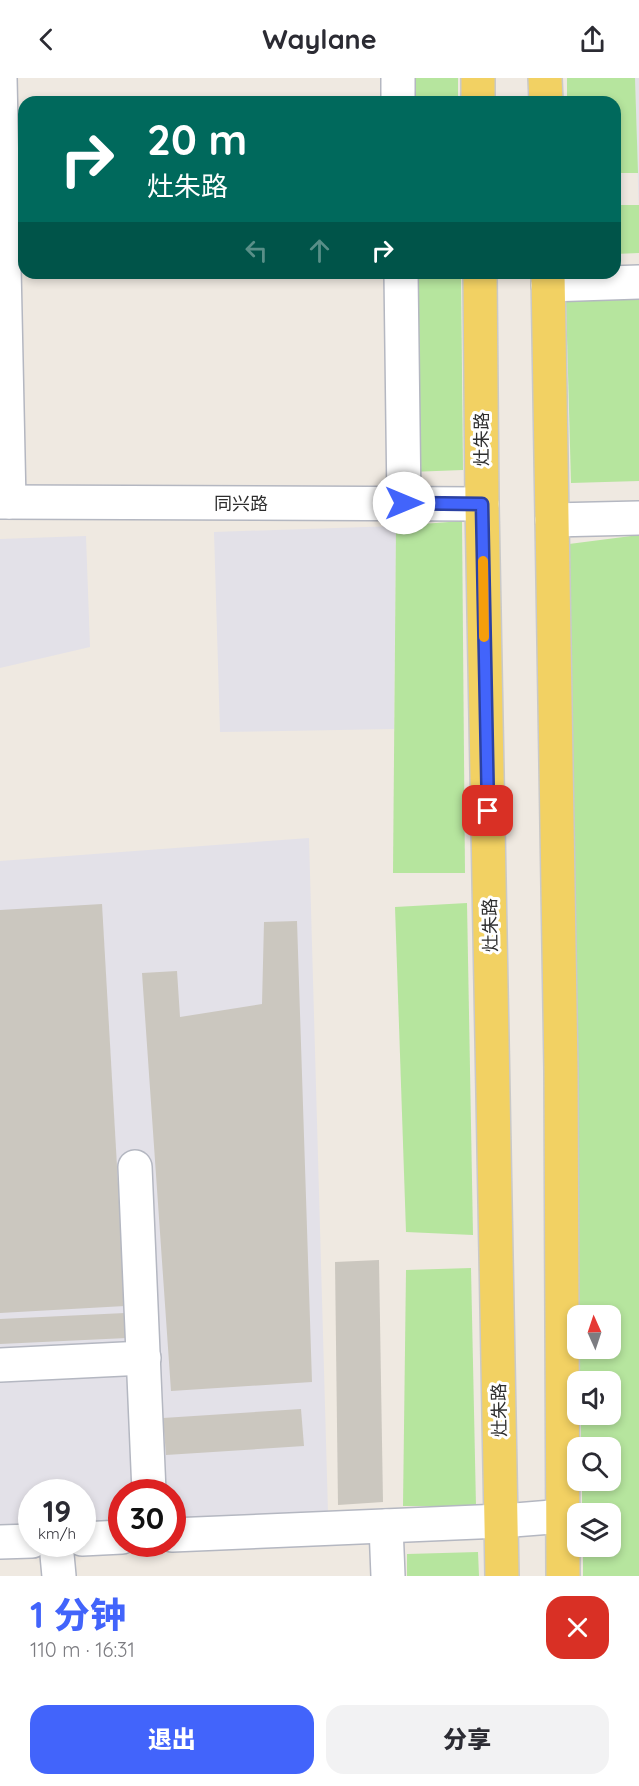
<!DOCTYPE html>
<html lang="zh">
<head>
<meta charset="utf-8">
<style>
  body { margin:0; font-family:Quicksand,"Noto Sans SC",sans-serif; background:#f2f2f3; color:#2b2b33; height:100vh; display:flex; flex-direction:column; font-size:22px; white-space:nowrap }
  * { box-sizing:border-box; margin:0 }
  p { font-size:20px; color:#7c7c81 }
  .icon { flex:none; width:33px; height:33px; fill:none; stroke:currentColor; stroke-width:2; stroke-linecap:round; stroke-linejoin:round }
  .map { position:relative; height:1498px; overflow:hidden }
  .details { display:flex; flex-direction:column; background:#fff; flex:1 }
  .details>* { flex:none }
  .top-card { position:absolute; left:18px; top:18px; width:603px; height:183px; border-radius:18px; box-shadow:0 3px 9px #0003; background:#00695c; color:#fff; overflow:hidden }
  .needle { width:39px; rotate:357deg }
  .buttons { position:absolute; left:567px; top:1227px; display:grid; gap:12px }
  .buttons a { display:grid; place-items:center; width:54px; height:54px; border-radius:12px; background:#fff; box-shadow:0 3px 9px #0003; font-size:30px }
  .speed { position:absolute; left:18px; top:1401px; display:flex; gap:12px; font-size:30px; font-weight:700; text-align:center }
  .speed>* { display:grid; place-content:center; width:78px; height:78px; border-radius:50%; background:#fff; box-shadow:0 3px 9px #0003; line-height:1 }
  .speed small { font-size:15px; font-weight:400 }
  .speed .limit { border:9px solid #d22; background:#fff; color:#111 }
  .pin { position:absolute; display:grid; place-items:center; width:51px; height:51px; color:#fff; margin:-26px; border-radius:12px; box-shadow:0 3px 9px #0006 }
  .me { position:absolute; width:66px; margin:-33px; rotate:90deg; stroke-linejoin:round; filter:drop-shadow(0 0 4px #0008) }
  .turn { display:flex; align-items:center; gap:21px; height:126px; padding:0 30px; font-size:27px }
  .turn .icon { width:78px; height:78px; stroke-width:2.5 }
  .turn b { display:block; font-size:42px; line-height:51px }
  .lanes { display:flex; align-items:center; height:57px; padding:0 30px; background:#0003; justify-content:center; gap:30px; direction:ltr }
  .lanes .off { opacity:.35 }
  .round { display:grid; place-items:center; flex:none; width:63px; height:63px; border-radius:18px; background:#f2f2f3 }
  .summary { display:flex; align-items:center; justify-content:space-between; height:102px; padding:0 30px }
  h1 { font-size:36px; font-weight:800; line-height:45px; color:#4264fb }
  .action { display:flex; gap:12px; margin-top:auto; padding:12px 30px }
  .action a { flex:1; height:69px; border-radius:18px; background:#4264fb; color:#fff; font-size:24px; font-weight:800; line-height:69px; text-align:center }
  .action a+a { background:#f2f2f3; color:#2b2b33 }
  header { display:flex; justify-content:space-between; align-items:center; height:78px; padding:0 30px; background:#fff; font-size:27px; font-weight:800 }
  .map>svg:first-child { display:block }
  .industrial { fill:#e3e1e8 }
  .green { fill:#b6e59e }
  .building { fill:#cbc7bf }
  .lines { fill:none; stroke-linecap:round; stroke-linejoin:round }
  .minor-casing { stroke:#b4b7c1; stroke-width:36 }
  .major-casing { stroke:#c9c9c9; stroke-width:36 }
  .minor { stroke:#fff; stroke-width:33 }
  .major { stroke:#f2d163; stroke-width:33 }
  .route-casing { stroke:#2b41a3; stroke-width:15 }
  .route { stroke:#4264fb; stroke-width:10 }
  .slow { stroke:#f59e0b; stroke-width:10 }
  .labels { text-anchor:middle; dominant-baseline:central; stroke-width:6; stroke-linejoin:round; paint-order:stroke }
  .street-label { font-size:18px; fill:#2e2e2e; stroke:#fff }
</style>
</head>
<body>
<header><svg class="icon" aria-label="back" viewBox="0 0 24 24"><path d="M15 5l-7 7 7 7"/></svg>Waylane<svg class="icon" aria-label="share" viewBox="0 0 24 24"><path d="M12 15V3M7 8l5-5 5 5M5 13v7h14v-7"/></svg></header>
<div class="map">
<svg width="639" height="1498" viewBox="0 0 639 1498">
  <rect width="100%" height="100%" fill="#efe9e1"/>
  <g class="industrial">
    <polygon points="635,0 639,0 639,139"/>
    <polygon points="396,448 394,651 220,654 214,454"/>
    <polygon points="86,458 90,569 0,590 0,461"/>
    <polygon points="309,760 328,1434 173,1442 172,1414 122,1414 121,1445 83,1447 82,1414 32,1414 31,1450 0,1451 0,783"/>
  </g>
  <g class="green">
    <polygon points="411,0 458,0 458,24 412,24"/>
    <polygon points="567,0 635,0 638,95 615,95 615,24 567,24"/>
    <polygon points="615,127 639,127 639,175 615,176"/>
    <polygon points="413,195 461,195 463,392 410,394"/>
    <polygon points="639,220 639,403 571,405 566,222"/>
    <polygon points="462,443 465,795 393,795 396,448"/>
    <polygon points="639,457 639,1498 583,1498 583,1469 610,1468 610,1436 582,1435 582,1403 610,1402 610,1370 581,1369 581,1337 610,1336 610,1304 580,1303 580,1271 610,1270 610,1238 579,1237 569,466"/>
    <polygon points="467,825 473,1157 406,1154 395,829"/>
    <polygon points="471,1190 476,1428 403,1428 406,1192"/>
    <polygon points="478,1474 479,1498 407,1498 407,1476"/>
  </g>
  <g class="building">
    <polygon points="102,826 125,1228 0,1235 0,832"/>
    <polygon points="297,843 312,1304 171,1313 142,895 177,893 180,939 262,926 264,844"/>
    <polygon points="379,1182 383,1424 338,1427 335,1184"/>
    <polygon points="125,1235 127,1260 0,1266 0,1241"/>
    <polygon points="301,1331 304,1368 166,1377 163,1340"/>
  </g>
  <g class="lines">
    <defs>
      <g id="minor">
        <polyline points="0,0 9,424"/>
        <polyline points="398,0 398,24"/>
        <polyline points="401,195 404,425"/>
        <polyline points="548,207 639,204"/>
        <polyline points="0,424 482,426"/>
        <polyline points="552,442 639,440"/>
        <polyline points="135,1089 149,1414"/>
        <polyline points="0,1287 144,1280"/>
        <polyline points="386,1448 388,1498"/>
        <polyline points="172,1457 501,1443 564,1438"/>
        <polyline points="82,1461 122,1459"/>
        <polyline points="0,1464 32,1463"/>
        <polyline points="56,1466 59,1498"/>
      </g>
      <g id="major">
        <polyline points="478,0 478,24"/>
        <polyline points="545,0 546,24"/>
        <polyline points="480,195 482,426 502,1498"/>
        <polyline points="548,195 561,993 563,1498"/>
      </g>
    </defs>
    <use href="#minor" class="minor-casing"/>
    <use href="#major" class="major-casing"/>
    <use href="#minor" class="minor"/>
    <use href="#major" class="major"/>
  </g>
  <g class="lines">
    <defs>
      <polyline id="route" points="404,425 482,426 488,733"/>
    </defs>
    <use href="#route" class="route-casing"/>
    <use href="#route" class="route"/>
    <polyline class="slow" points="483,483 484,559"/>
  </g>
  <g class="labels">
    <g class="street-label">
      <text transform="translate(481 361) rotate(-90)">灶朱路</text>
      <text x="241" y="425">同兴路</text>
      <text transform="translate(490 847) rotate(-91)">灶朱路</text>
      <text transform="translate(499 1332) rotate(-91)">灶朱路</text>
    </g>
  </g>
</svg>
<div class="buttons">
<a><svg class="needle" viewBox="-14 -14 28 28"><path d="M0-13l5 13h-10z" fill="#e53935"/><path d="M0 13l5-13h-10z" fill="#7c7c81"/></svg></a>
<a><svg class="icon" aria-label="sound" viewBox="0 0 24 24"><path d="M4 9h4l5-4v14l-5-4H4zM17 9q2 3 0 6"/></svg></a>
<a><svg class="icon" aria-label="search" viewBox="0 0 24 24"><circle cx="10" cy="10" r="6"/><path d="M15 15l6 6"/></svg></a>
<a><svg class="icon" aria-label="layers" viewBox="0 0 24 24"><path d="M12 4l9 5-9 5-9-5zM3 14l9 5 9-5"/></svg></a>
</div>
<div class="speed"><div>19<small>km/h</small></div><div class="limit">30</div></div>
<div class="pin" style="left:488px;top:733px;background:#d93025"><svg class="icon" aria-label="arrive" viewBox="0 0 24 24"><path d="M6 21V4h12l-3 4 3 4H6"/></svg></div>
<svg class="me" style="left:404px;top:425px" viewBox="-20 -20 40 40"><circle r="19" fill="#fff"/><path d="M0-13L10 11 0 6-10 11z" fill="#4264fb"/></svg>
<div class="top-card">
<div class="turn"><svg class="icon" aria-label="right" viewBox="0 0 24 24"><path d="M7 20v-9h11M14 6l5 5-5 5"/></svg><div><b>20 m</b>灶朱路</div></div>
<div class="lanes"><svg class="icon off" aria-label="left" viewBox="0 0 24 24"><path d="M17 20v-9H6M10 6l-5 5 5 5"/></svg><svg class="icon off" aria-label="ahead" viewBox="0 0 24 24"><path d="M12 20V5M6 11l6-6 6 6"/></svg><svg class="icon" aria-label="right" viewBox="0 0 24 24"><path d="M7 20v-9h11M14 6l5 5-5 5"/></svg></div>
</div>
</div>
<section class="details">
<div class="summary"><div><h1>1 分钟</h1><p>110 m · 16:31</p></div><a class="round" style="background:#d93025;color:#fff"><svg class="icon" aria-label="close" viewBox="0 0 24 24"><path d="M6 6l12 12M18 6L6 18"/></svg></a></div>
<div class="action"><a>退出</a><a>分享</a></div>
</section>
</body>
</html>
